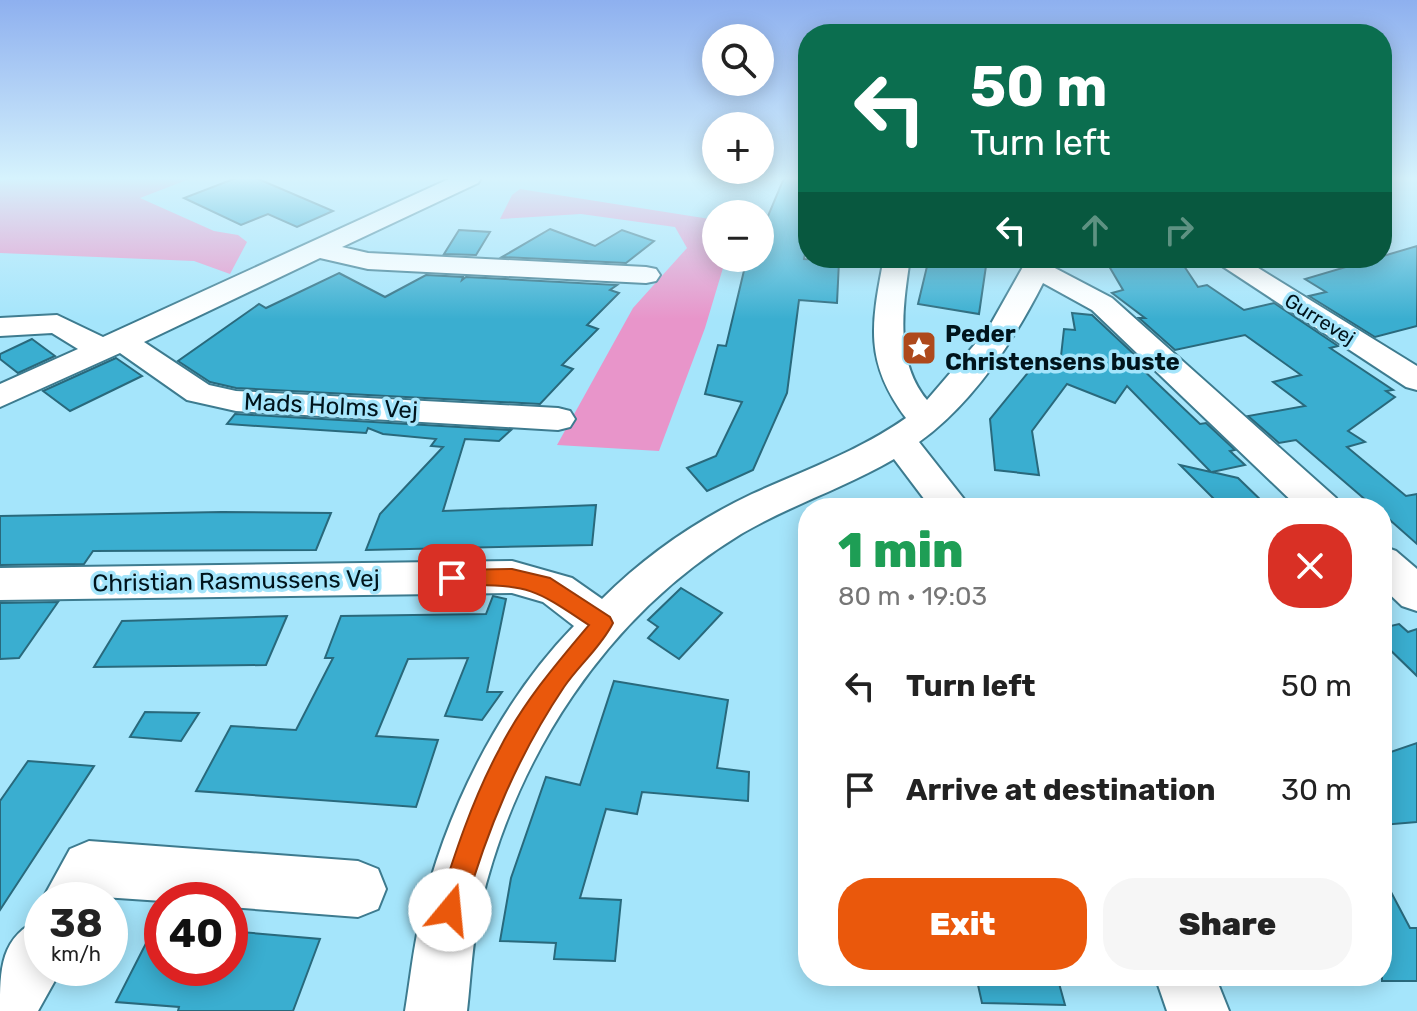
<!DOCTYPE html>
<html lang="en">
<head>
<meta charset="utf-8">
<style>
  body { margin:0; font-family:Rubik,sans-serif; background:#f6f6f6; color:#222; height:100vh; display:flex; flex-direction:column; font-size:30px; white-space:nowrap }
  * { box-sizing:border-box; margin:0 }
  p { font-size:26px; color:#767676 }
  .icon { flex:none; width:44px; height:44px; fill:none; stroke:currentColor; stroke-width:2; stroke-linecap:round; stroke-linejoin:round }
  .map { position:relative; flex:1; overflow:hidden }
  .drawer { position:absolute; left:798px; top:498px; width:594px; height:488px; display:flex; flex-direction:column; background:#fff; border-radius:32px; box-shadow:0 4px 20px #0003 }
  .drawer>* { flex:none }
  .banner { position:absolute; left:798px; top:24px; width:594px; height:244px; border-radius:32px; box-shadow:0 4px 20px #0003; background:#0b6e4f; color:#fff; overflow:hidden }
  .tools { position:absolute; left:702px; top:24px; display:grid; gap:16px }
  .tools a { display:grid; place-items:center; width:72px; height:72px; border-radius:50%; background:#fff; box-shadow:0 4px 20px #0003; font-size:40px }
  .speed { position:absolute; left:24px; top:882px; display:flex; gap:16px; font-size:40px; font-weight:700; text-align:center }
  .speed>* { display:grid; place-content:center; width:104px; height:104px; border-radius:50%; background:#fff; box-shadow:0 4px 20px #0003; line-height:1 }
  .speed small { font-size:20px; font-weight:400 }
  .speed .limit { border:12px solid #d22; background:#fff; color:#111 }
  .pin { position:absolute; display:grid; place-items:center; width:68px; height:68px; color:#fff; margin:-34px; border-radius:16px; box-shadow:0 4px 12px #0006 }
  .me { position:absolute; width:88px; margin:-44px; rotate:17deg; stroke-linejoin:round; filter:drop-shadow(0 0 6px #0008) }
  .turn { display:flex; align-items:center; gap:28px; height:168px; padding:0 40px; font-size:36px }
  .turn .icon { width:104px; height:104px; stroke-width:2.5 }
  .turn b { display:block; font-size:56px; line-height:68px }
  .lanes { display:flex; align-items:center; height:76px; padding:0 40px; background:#0003; justify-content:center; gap:40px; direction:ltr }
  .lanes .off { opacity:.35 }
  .round { display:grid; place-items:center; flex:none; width:84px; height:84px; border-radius:32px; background:#f6f6f6 }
  .overview { display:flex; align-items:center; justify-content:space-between; height:136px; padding:0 40px }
  h1 { font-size:48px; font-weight:800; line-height:60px; color:#1e9e55 }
  .button { display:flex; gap:16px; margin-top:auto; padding:16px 40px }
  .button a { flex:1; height:92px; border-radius:32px; background:#ea580c; color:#fff; font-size:32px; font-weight:800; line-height:92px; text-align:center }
  .button a+a { background:#f6f6f6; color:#222 }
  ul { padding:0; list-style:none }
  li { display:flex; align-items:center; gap:24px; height:104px; padding:0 40px }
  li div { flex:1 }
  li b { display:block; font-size:30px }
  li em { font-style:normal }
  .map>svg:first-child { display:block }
  .green { fill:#e895ca }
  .building { fill:#3aaed0; stroke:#29697c; stroke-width:2 }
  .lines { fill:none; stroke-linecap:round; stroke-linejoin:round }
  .minor-casing { stroke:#3d7b8f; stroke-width:4 }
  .minor { fill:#fff; fill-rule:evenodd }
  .route { fill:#ea580c; stroke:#983908; stroke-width:2 }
  .labels { text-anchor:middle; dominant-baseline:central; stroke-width:7; stroke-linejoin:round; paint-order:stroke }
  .far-street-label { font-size:20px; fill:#00141c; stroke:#a5e5fb }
  .poi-label { font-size:24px; font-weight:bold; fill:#00141c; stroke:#a5e5fb; text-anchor:start }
  .street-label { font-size:24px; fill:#00141c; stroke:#a5e5fb }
</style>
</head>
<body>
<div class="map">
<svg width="1417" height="1011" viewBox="0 0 1417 1011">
  <rect width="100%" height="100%" fill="#a5e5fb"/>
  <g class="green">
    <polygon points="13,178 192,178 140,198 214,231 238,235 247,242 230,274 194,261 0,253 0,181"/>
    <polygon points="520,189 716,220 716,258 726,258 705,328 659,451 557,445 633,308 687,248 675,227 581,214 500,219 512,195"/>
  </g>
  <g class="building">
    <polygon points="236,178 256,178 333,211 297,227 268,214 241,225 184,198"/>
    <polygon points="784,178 808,178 808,237 804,259 839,261 837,303 799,300 787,393 753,470 707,491 687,468 716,456 742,402 705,394 718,345 726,346 747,258 760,258 760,235"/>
    <polygon points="550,229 595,246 622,230 654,241 626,263 502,257"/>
    <polygon points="459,230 490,232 476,255 444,254"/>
    <polygon points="1417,246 1417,326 1375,337 1309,296 1326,292 1305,279"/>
    <polygon points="929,258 986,266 979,314 918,304"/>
    <polygon points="1112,259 1180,260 1198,287 1207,285 1244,310 1274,303 1338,346 1330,348 1393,390 1386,391 1395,397 1348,431 1365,442 1347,447 1406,496 1417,494 1417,544 1382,513 1382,508 1375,508 1296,440 1279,443 1248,416 1305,406 1273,382 1301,375 1245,335 1175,350 1139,318 1145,318 1112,293 1123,290 1106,261"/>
    <polygon points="339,273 385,297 426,275 463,277 462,280 466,277 617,285 610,290 619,293 587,325 598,329 562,365 573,369 540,404 236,388 210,382 178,361 259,304 266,308"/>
    <polygon points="1072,313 1092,315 1138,358 1133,359 1138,365 1200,424 1206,423 1235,450 1230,451 1245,465 1212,472 1238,478 1269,508 1223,508 1180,465 1211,472 1127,386 1115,403 1067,384 1032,431 1039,475 995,470 990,419 1035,364 1060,365 1064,329 1075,330"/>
    <polygon points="32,339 55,356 18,373 0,359 0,354"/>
    <polygon points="116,358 142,376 70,411 43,391"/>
    <polygon points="235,414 511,430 499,441 465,439 443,511 596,505 592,545 366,550 380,514 443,447 431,446 436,439 383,434 368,428 366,433 227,424"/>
    <polygon points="222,512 331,513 316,550 93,551 84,564 0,565 0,516"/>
    <polygon points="681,588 722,613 679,659 648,638 658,627 648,620"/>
    <polygon points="493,596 506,599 487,692 502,692 482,720 445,716 468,658 408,659 376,736 438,740 416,807 196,791 231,726 296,730 333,658 325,658 341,616 486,614"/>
    <polygon points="58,602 19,658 0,659 0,603"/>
    <polygon points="287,616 266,665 94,667 122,621"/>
    <polygon points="1399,624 1408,632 1417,629 1417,676 1382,642 1382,628"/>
    <polygon points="614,681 728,700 717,768 749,772 748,801 642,792 637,814 606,809 580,898 621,900 615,961 554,959 556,943 500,941 511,878 546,777 580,785"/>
    <polygon points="145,712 199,713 181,741 130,737"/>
    <polygon points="1417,743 1417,822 1382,825 1382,755"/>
    <polygon points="28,761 94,766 0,910 0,801"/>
    <polygon points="1382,875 1410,928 1417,928 1417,981 1382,981"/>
    <polygon points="162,912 162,968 230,968 230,931 320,939 293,1011 178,1011 179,1007 116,1002"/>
    <polygon points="976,976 1057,976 1065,1005 982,1003"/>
  </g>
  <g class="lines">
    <defs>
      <g id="minor">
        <polygon points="451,178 481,178 478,183 342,247 368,253 646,267 656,269 660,275 656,281 646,283 368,269 320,258 144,342 209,385 236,391 558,408 570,411 575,419 570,427 558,430 236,411 187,400 120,353 0,407 0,384 78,349 52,333 0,336 0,318 57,315 103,337"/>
        <path d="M884,258H910C903,306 894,360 927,400L988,329L1028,258H1054L1051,266L1112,298L1336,498L1342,508H1299L1092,310L1043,283C1013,342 973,403 919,442L971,508H931L894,459C845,488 790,505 741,534C606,616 515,757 480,908C472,942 471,977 467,1011H405C410,981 413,950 420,920C444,815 498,704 574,626L543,602L512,593L0,600V568L512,561L572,578L602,599C645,556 697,520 752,494C805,470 859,451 906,418C864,362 871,324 884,258Z"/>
        <polygon points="1210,258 1242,258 1417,366 1417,390 1406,387"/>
        <polygon points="1382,546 1396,551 1417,569 1417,611 1402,606 1382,587"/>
        <polygon points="89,841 358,861 378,869 386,889 378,909 358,917 230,907 230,900 162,901 103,897 101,900 42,900 70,849"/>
        <path d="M42,918V968H62L38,1011H0C0,969 0,936 42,918Z"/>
        <polygon points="1155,976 1215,976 1229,1011 1167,1011"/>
      </g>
    </defs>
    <use href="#minor" class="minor-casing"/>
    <use href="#minor" class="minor"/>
  </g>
  <linearGradient id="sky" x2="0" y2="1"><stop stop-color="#8eb0ef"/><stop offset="0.56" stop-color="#d6f3fd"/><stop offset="1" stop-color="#d6f3fd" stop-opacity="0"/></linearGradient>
  <rect width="1417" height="319" fill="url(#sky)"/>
  <path class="route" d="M512,569L550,578L610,617L613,623C601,647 579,665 564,687C517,757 487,830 464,910L460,920L450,924L441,920L437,910C454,856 472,800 499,750C522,704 556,664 589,625C540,593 531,584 471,585C460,585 448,588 442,578L452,570Z"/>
  <defs>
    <symbol id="sight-square" viewBox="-11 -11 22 22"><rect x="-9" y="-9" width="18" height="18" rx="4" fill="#ae491c" stroke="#a5e5fb"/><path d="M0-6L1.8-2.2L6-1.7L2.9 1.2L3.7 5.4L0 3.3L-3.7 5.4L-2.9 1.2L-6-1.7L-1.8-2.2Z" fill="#fff"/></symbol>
  </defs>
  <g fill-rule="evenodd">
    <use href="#sight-square" x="899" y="328" width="40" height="40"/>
  </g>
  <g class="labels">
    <g class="far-street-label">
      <text transform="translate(1320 319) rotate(32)">Gurrevej</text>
    </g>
    <g class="poi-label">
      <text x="945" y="334">Peder<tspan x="945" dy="28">Christensens buste</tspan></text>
    </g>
    <g class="street-label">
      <text transform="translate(331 406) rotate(3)">Mads Holms Vej</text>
      <text transform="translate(236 581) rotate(-1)">Christian Rasmussens Vej</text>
    </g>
  </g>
</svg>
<div class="tools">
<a><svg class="icon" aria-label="search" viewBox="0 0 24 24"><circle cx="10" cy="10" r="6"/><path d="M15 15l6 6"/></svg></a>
<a>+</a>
<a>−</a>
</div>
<div class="speed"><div>38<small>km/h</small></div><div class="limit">40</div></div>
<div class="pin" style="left:452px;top:578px;background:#d93025"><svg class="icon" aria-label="arrive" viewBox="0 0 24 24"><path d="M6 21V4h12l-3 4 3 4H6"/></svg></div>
<svg class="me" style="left:450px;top:910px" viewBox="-20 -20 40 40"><circle r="19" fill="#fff"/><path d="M0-13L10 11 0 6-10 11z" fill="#ea580c"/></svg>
<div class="banner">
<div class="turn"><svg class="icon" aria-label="left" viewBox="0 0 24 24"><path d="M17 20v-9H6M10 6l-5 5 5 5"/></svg><div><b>50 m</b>Turn left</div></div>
<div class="lanes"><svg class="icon" aria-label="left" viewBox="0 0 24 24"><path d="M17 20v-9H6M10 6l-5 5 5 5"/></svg><svg class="icon off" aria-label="ahead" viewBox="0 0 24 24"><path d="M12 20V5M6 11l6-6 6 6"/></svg><svg class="icon off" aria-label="right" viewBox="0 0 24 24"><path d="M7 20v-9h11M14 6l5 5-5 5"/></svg></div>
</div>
<section class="drawer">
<div class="overview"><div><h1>1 min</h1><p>80 m · 19:03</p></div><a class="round" style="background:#d93025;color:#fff"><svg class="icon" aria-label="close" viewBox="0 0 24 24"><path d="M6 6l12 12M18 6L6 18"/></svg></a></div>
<ul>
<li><svg class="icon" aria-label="left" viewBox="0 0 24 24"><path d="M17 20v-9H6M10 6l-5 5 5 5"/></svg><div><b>Turn left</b></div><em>50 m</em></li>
<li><svg class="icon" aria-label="arrive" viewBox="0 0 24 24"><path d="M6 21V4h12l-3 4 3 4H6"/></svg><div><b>Arrive at destination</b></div><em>30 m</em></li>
</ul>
<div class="button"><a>Exit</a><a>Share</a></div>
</section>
</div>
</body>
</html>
